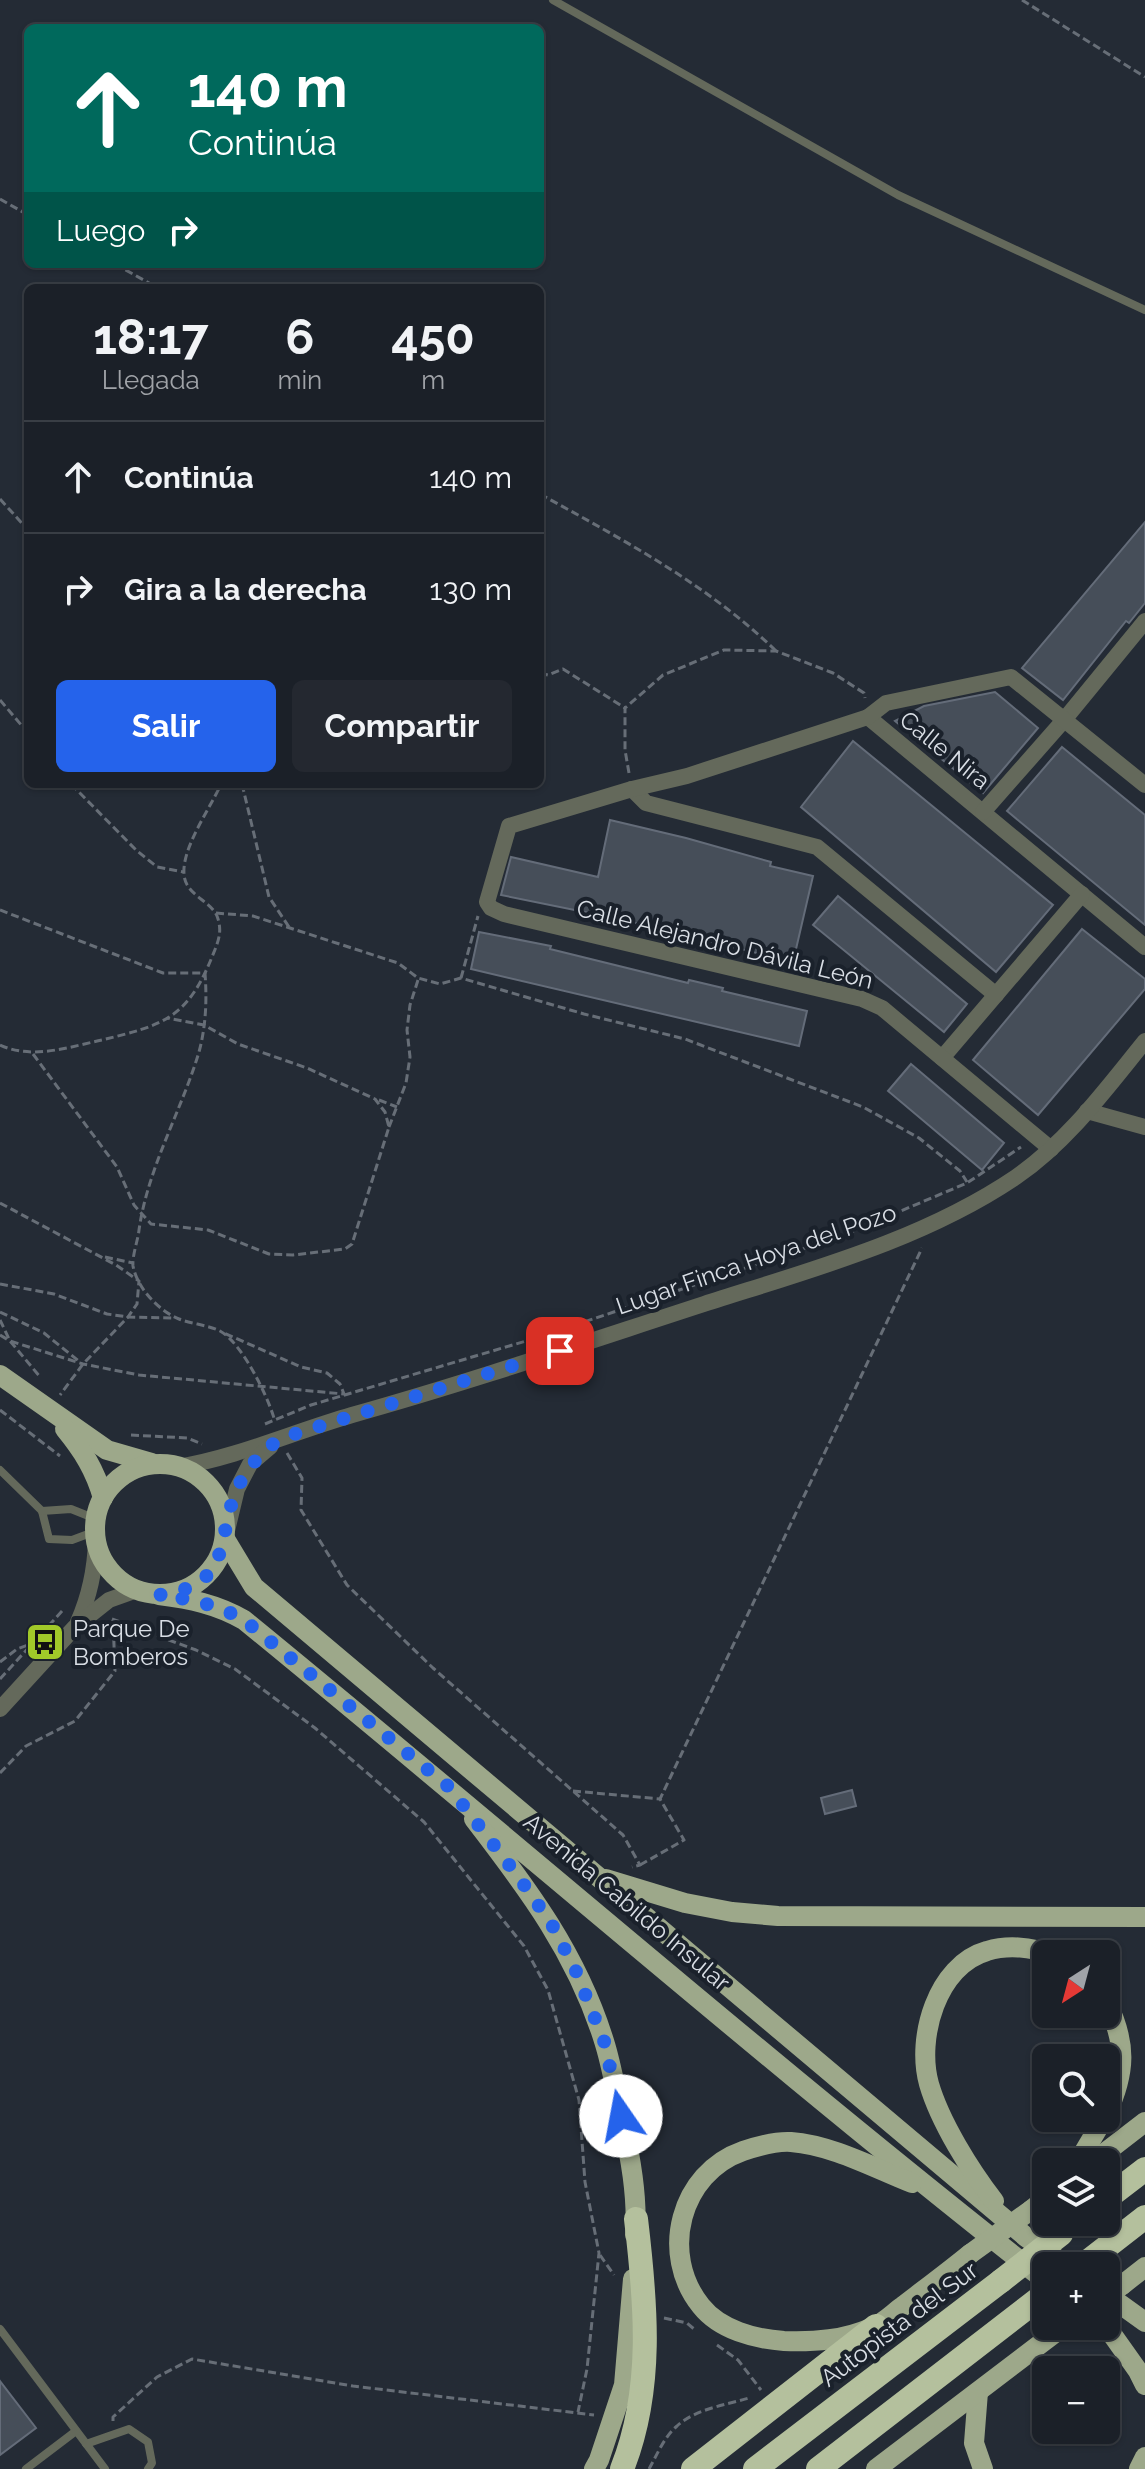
<!DOCTYPE html>
<html lang="es">
<head>
<meta charset="utf-8">
<style>
  body { margin:0; font-family:Raleway,sans-serif; background:#242830; color:#f1f3f6; height:100vh; display:flex; flex-direction:column; font-size:30px; white-space:nowrap }
  * { box-sizing:border-box; margin:0 }
  p { font-size:26px; color:#a0a3a8 }
  .icon { flex:none; width:44px; height:44px; fill:none; stroke:currentColor; stroke-width:2; stroke-linecap:round; stroke-linejoin:round }
  .map { position:relative; flex:1; overflow:hidden }
  .panel { position:absolute; left:24px; top:284px; width:520px; height:504px; display:flex; flex-direction:column; background:#1b2028; border-radius:12px; box-shadow:0 2px 6px #0004,0 0 0 2px #393e45 }
  .panel>* { flex:none }
  .banner { position:absolute; left:24px; top:24px; width:520px; height:244px; border-radius:12px; box-shadow:0 2px 6px #0004,0 0 0 2px #393e45; background:#00695c; color:#fff; overflow:hidden }
  .needle { width:52px; rotate:216deg }
  .fabs { position:absolute; left:1032px; top:1940px; display:grid; gap:16px }
  .fabs a { display:grid; place-items:center; width:88px; height:88px; border-radius:12px; background:#1b2028; box-shadow:0 2px 6px #0004,0 0 0 2px #393e45; font-size:40px }
  .pin { position:absolute; display:grid; place-items:center; width:68px; height:68px; color:#fff; margin:-34px; border-radius:16px; box-shadow:0 4px 12px #0006 }
  .me { position:absolute; width:88px; margin:-44px; rotate:348deg; stroke-linejoin:round; filter:drop-shadow(0 0 6px #0008) }
  .turn { display:flex; align-items:center; gap:28px; height:168px; padding:0 32px; font-size:36px }
  .turn .icon { width:104px; height:104px; stroke-width:2.5 }
  .turn b { display:block; font-size:56px; line-height:68px }
  .then { display:flex; align-items:center; height:76px; padding:0 32px; background:#0003; gap:16px; font-size:30px }
  .eta { display:flex; justify-content:space-evenly; align-items:center; height:136px; text-align:center }
  .eta b { font-size:48px; font-weight:700; line-height:56px }
  .button { display:flex; gap:16px; margin-top:auto; padding:16px 32px }
  .button a { flex:1; height:92px; border-radius:12px; background:#2563eb; color:#fff; font-size:32px; font-weight:700; line-height:92px; text-align:center }
  .button a+a { background:#242830; color:#f1f3f6 }
  ul { padding:0; list-style:none }
  li { display:flex; align-items:center; gap:24px; height:112px; padding:0 32px; border-top:2px solid #393e45 }
  li div { flex:1 }
  li b { display:block; font-size:30px }
  li em { font-style:normal }
  .map>svg:first-child { display:block }
  .building { fill:#464e59; stroke:#646c79; stroke-width:2 }
  .lines { fill:none; stroke-linecap:round; stroke-linejoin:round }
  .path { stroke:#676e77; stroke-width:3; stroke-dasharray:8 4; stroke-linecap:butt }
  .service { stroke:#64695b; stroke-width:8 }
  .minor { stroke:#64695b; stroke-width:16 }
  .primary { stroke:#9da88a; stroke-width:20 }
  .motorway { stroke:#b4c09d; stroke-width:24 }
  .primary-bridge { stroke:#9da88a; stroke-width:20 }
  .motorway-bridge { stroke:#b4c09d; stroke-width:24 }
  .route { stroke:#2563eb; stroke-width:14; stroke-dasharray:0 25.2 }
  .labels { text-anchor:middle; dominant-baseline:central; stroke-width:8; stroke-linejoin:round; paint-order:stroke }
  .street-label { font-size:24px; fill:#d9dee5; stroke:#1a212b }
  .poi-label { font-size:24px; fill:#d9dee5; stroke:#1a212b; text-anchor:start }
</style>
</head>
<body>
<div class="map">
<svg width="1145" height="2469" viewBox="0 0 1145 2469">
  <rect width="100%" height="100%" fill="#242b35"/>
  <g class="building">
    <polygon points="1145,522 1145,603 1129,623 1126,621 1063,700 1022,668"/>
    <polygon points="995,692 1038,728 983,793 895,721 924,706"/>
    <polygon points="853,741 1053,905 996,972 801,807"/>
    <polygon points="1062,747 1145,815 1145,925 1007,811"/>
    <polygon points="610,820 686,838 771,862 770,866 813,876 793,962 624,920 501,895 511,857 598,877"/>
    <polygon points="838,896 967,1004 944,1032 813,925"/>
    <polygon points="1082,929 1145,979 1145,989 1038,1115 973,1060"/>
    <polygon points="479,932 551,946 550,949 688,983 689,980 723,988 722,991 807,1011 799,1046 471,969"/>
    <polygon points="911,1064 1004,1143 982,1170 888,1091"/>
    <polygon points="852,1790 856,1806 825,1814 821,1798"/>
    <polygon points="0,2381 36,2428 0,2455"/>
  </g>
  <g class="lines">
    <g class="path">
      <polyline points="1022,0 1145,77"/>
      <polyline points="0,199 28,215"/>
      <polyline points="115,264 158,288"/>
      <path d="M540,494C623,540 707,584 776,651"/>
      <polyline points="0,499 28,530"/>
      <polyline points="540,673 548,675 563,669 625,708"/>
      <polyline points="0,700 28,733"/>
      <polyline points="629,773 625,750 625,708 663,675 724,650 776,651 833,673 864,693 865,698"/>
      <polyline points="71,784 136,850 157,867 184,872"/>
      <polyline points="242,784 269,897 289,927"/>
      <path d="M0,910L163,973H205C207,1000 206,1026 199,1052C181,1112 148,1167 139,1230C138,1240 132,1256 133,1266C137,1288 159,1311 179,1319C192,1324 208,1325 220,1331C242,1343 267,1395 274,1418"/>
      <polyline points="216,913 253,916 398,963 418,978 440,984 461,978 584,1014 685,1039 863,1107 919,1138 960,1171 967,1182"/>
      <polyline points="461,978 478,916"/>
      <path d="M0,1045C32,1060 69,1047 102,1040C163,1025 187,1019 212,957C218,942 223,932 217,916C210,900 185,895 184,874C182,847 210,809 221,784"/>
      <polyline points="33,1054 117,1167 134,1205 151,1224 208,1230 269,1254 293,1255 345,1249 352,1244 389,1127 385,1112 375,1099 307,1068 238,1044 204,1025 167,1018"/>
      <polyline points="379,1100 397,1107"/>
      <polyline points="389,1127 406,1083 410,1057 407,1030 410,1005 418,980"/>
      <polyline points="0,1203 116,1265 139,1281 137,1304 128,1317 83,1364 60,1395"/>
      <polyline points="105,1257 133,1263"/>
      <polyline points="0,1284 54,1294 107,1314 128,1317 175,1318"/>
      <polyline points="0,1312 44,1333 80,1362"/>
      <polyline points="0,1320 10,1341 83,1364 139,1375 344,1394 340,1384 327,1373 301,1367 224,1333"/>
      <polyline points="0,1335 10,1341 41,1378"/>
      <polyline points="0,1410 60,1456"/>
      <polyline points="265,1424 311,1405 536,1338 844,1235 967,1183 1021,1147"/>
      <polyline points="131,1435 187,1438 202,1444"/>
      <polyline points="287,1453 302,1478 301,1510 347,1585 433,1668 623,1835 640,1865 632,1867"/>
      <polyline points="112,1619 196,1650 235,1669 315,1728 424,1822 524,1946 548,1990 579,2100 585,2182 599,2253 587,2369 578,2412"/>
      <polyline points="0,1662 17,1649 31,1644"/>
      <polyline points="0,1679 63,1610"/>
      <polyline points="0,1773 26,1746 75,1721 115,1671 113,1620"/>
      <polyline points="573,1791 660,1799"/>
      <polyline points="640,1865 684,1840 660,1799 922,1248"/>
      <polyline points="600,2255 614,2275"/>
      <polyline points="664,2318 687,2323 694,2329"/>
      <polyline points="717,2345 738,2360 761,2390"/>
      <polyline points="113,2421 113,2417 157,2377 192,2359 353,2386 594,2415"/>
      <path d="M649,2469C657,2455 664,2437 677,2426C695,2409 726,2405 749,2398"/>
    </g>
    <g class="service">
      <polyline points="553,0 898,195 1145,310"/>
      <polyline points="0,1470 42,1511 49,1539 72,1540 96,1531"/>
      <polyline points="42,1511 71,1509 96,1519"/>
      <polyline points="0,2329 105,2469"/>
      <polyline points="86,2444 129,2429 148,2442 152,2463 148,2469"/>
      <polyline points="26,2469 76,2431"/>
    </g>
    <g class="minor">
      <polyline points="868,717 1145,947"/>
      <polyline points="632,789 646,803 817,847 996,995"/>
      <polyline points="983,812 1064,720 1145,621"/>
      <polyline points="942,1058 1082,894"/>
      <polyline points="1087,1111 1145,1127"/>
      <polyline points="1051,1149 882,1008 862,999 504,914 491,908 487,902 509,826 632,789 687,776 868,717 886,703 1011,677 1145,785"/>
      <path d="M178,1467C238,1457 293,1432 352,1415C470,1382 587,1342 704,1304C810,1270 923,1240 1016,1177C1068,1141 1106,1089 1145,1041"/>
      <polyline points="225,1539 237,1489 250,1464 270,1447"/>
      <path d="M78,1622C90,1595 95,1571 96,1541"/>
      <polyline points="0,1709 75,1627 109,1600 137,1590"/>
    </g>
    <g class="primary">
      <polyline points="0,1375 107,1450 152,1463"/>
      <path d="M65,1429C83,1451 95,1470 103,1498"/>
      <circle cx="160" cy="1529" r="65"/>
      <polyline points="225,1539 254,1587 1026,2237 1067,2266"/>
      <path d="M159,1595C190,1599 216,1604 244,1620C512,1839 773,2067 1046,2281"/>
      <path d="M474,1819C528,1889 577,1954 604,2041C612,2066 616,2093 622,2119C630,2155 638,2197 635,2235"/>
      <polyline points="606,1879 685,1903 732,1912 778,1916 1145,1917"/>
      <path d="M1106,2001C1127,2043 1126,2072 1106,2115"/>
      <polyline points="1078,2162 1104,2118"/>
      <polyline points="1093,2162 1145,2122"/>
      <path d="M912,2183C874,2168 832,2145 791,2142C776,2141 758,2146 743,2151C680,2173 659,2254 701,2306C720,2330 755,2339 784,2341C815,2342 844,2340 873,2327C884,2323 893,2313 903,2306C925,2289 948,2272 970,2254"/>
      <path d="M994,2201C970,2170 940,2122 929,2084C916,2038 937,1965 987,1951C1010,1944 1031,1948 1053,1954"/>
      <polyline points="1031,2210 1046,2198"/>
      <polyline points="1122,2285 1145,2267"/>
      <polyline points="1106,2294 1145,2322"/>
      <polyline points="1109,2330 1138,2371 1145,2385"/>
      <polyline points="978,2392 974,2443 983,2469"/>
      <polyline points="594,2469 599,2460 624,2385 633,2279"/>
      <polyline points="876,2469 1064,2326"/>
      <polyline points="1139,2469 1145,2457"/>
    </g>
    <g class="motorway">
      <polyline points="1106,2199 1145,2169"/>
      <polyline points="1082,2266 1145,2217"/>
      <path d="M622,2469C654,2389 646,2303 636,2219"/>
      <polyline points="693,2469 876,2326"/>
      <polyline points="755,2469 1001,2281"/>
      <polyline points="818,2469 1046,2293"/>
    </g>
    <g class="primary-bridge">
      <polyline points="970,2254 1031,2210"/>
      <polyline points="1106,2297 1122,2285"/>
    </g>
    <polyline class="motorway-bridge" points="1001,2281 1061,2234"/>
  </g>
  <g class="lines">
    <path class="route" d="M560,1351L279,1439C262,1453 249,1465 239,1485C214,1536 237,1585 159,1595C190,1599 216,1604 244,1620L449,1787L517,1875L551,1923L575,1969L604,2041L621,2116"/>
  </g>
  <defs>
    <symbol id="bus-square" viewBox="-11 -11 22 22"><rect x="-9" y="-9" width="18" height="18" rx="4" fill="#a1c929" stroke="#1a212b"/><path d="M-5-6H5V4H4V6H2V4H-2V6H-4V4H-5ZM-3.5-4V0h7V-4ZM-3.5 1.2v1.5H-2V1.2ZM2 1.2v1.5H3.5V1.2Z" fill="#111"/></symbol>
  </defs>
  <g fill-rule="evenodd">
    <use href="#bus-square" x="23" y="1620" width="44" height="44"/>
  </g>
  <g class="labels">
    <g class="street-label">
      <text transform="translate(945 750) rotate(39)">Calle Nira</text>
      <text transform="translate(725 944) rotate(14)">Calle Alejandro Dávila León</text>
      <text transform="translate(756 1259) rotate(-19)">Lugar Finca Hoya del Pozo</text>
      <text transform="translate(627 1902) rotate(40)">Avenida Cabildo Insular</text>
      <text transform="translate(899 2324) rotate(-37)">Autopista del Sur</text>
    </g>
    <g class="poi-label">
      <text x="73" y="1628">Parque De<tspan x="73" dy="28">Bomberos</tspan></text>
    </g>
  </g>
</svg>
<div class="fabs">
<a><svg class="needle" viewBox="-14 -14 28 28"><path d="M0-13l5 13h-10z" fill="#e53935"/><path d="M0 13l5-13h-10z" fill="#a0a3a8"/></svg></a>
<a><svg class="icon" aria-label="search" viewBox="0 0 24 24"><circle cx="10" cy="10" r="6"/><path d="M15 15l6 6"/></svg></a>
<a><svg class="icon" aria-label="layers" viewBox="0 0 24 24"><path d="M12 4l9 5-9 5-9-5zM3 14l9 5 9-5"/></svg></a>
<a>+</a>
<a>−</a>
</div>
<div class="pin" style="left:560px;top:1351px;background:#d93025"><svg class="icon" aria-label="arrive" viewBox="0 0 24 24"><path d="M6 21V4h12l-3 4 3 4H6"/></svg></div>
<svg class="me" style="left:621px;top:2116px" viewBox="-20 -20 40 40"><circle r="19" fill="#fff"/><path d="M0-13L10 11 0 6-10 11z" fill="#2563eb"/></svg>
<div class="banner">
<div class="turn"><svg class="icon" aria-label="ahead" viewBox="0 0 24 24"><path d="M12 20V5M6 11l6-6 6 6"/></svg><div><b>140 m</b>Continúa</div></div>
<div class="then">Luego<svg class="icon" aria-label="right" viewBox="0 0 24 24"><path d="M7 20v-9h11M14 6l5 5-5 5"/></svg></div>
</div>
<section class="panel">
<div class="eta">
<div><b>18:17</b><p>Llegada</p></div>
<div><b>6</b><p>min</p></div>
<div><b>450</b><p>m</p></div>
</div>
<ul>
<li><svg class="icon" aria-label="ahead" viewBox="0 0 24 24"><path d="M12 20V5M6 11l6-6 6 6"/></svg><div><b>Continúa</b></div><em>140 m</em></li>
<li><svg class="icon" aria-label="right" viewBox="0 0 24 24"><path d="M7 20v-9h11M14 6l5 5-5 5"/></svg><div><b>Gira a la derecha</b></div><em>130 m</em></li>
</ul>
<div class="button"><a>Salir</a><a>Compartir</a></div>
</section>
</div>
</body>
</html>
